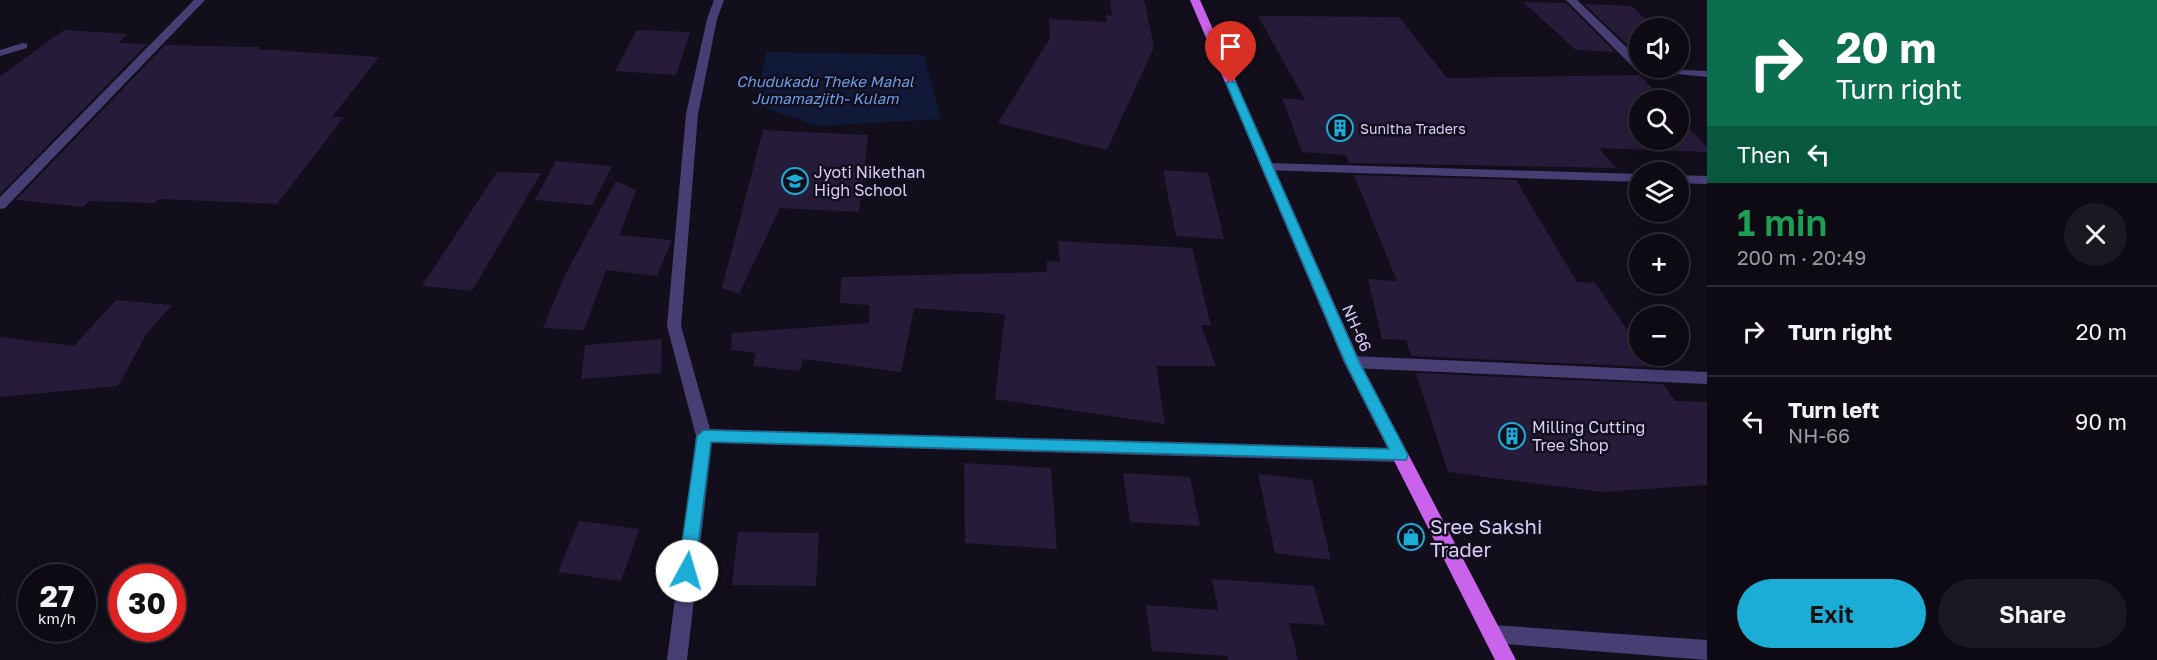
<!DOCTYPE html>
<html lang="en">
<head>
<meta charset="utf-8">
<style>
  body { margin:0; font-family:"Golos Text",sans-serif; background:#1c1822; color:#f1f3f6; height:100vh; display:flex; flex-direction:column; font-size:22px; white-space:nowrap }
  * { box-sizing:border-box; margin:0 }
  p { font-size:20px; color:#9b9aa0 }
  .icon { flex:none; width:33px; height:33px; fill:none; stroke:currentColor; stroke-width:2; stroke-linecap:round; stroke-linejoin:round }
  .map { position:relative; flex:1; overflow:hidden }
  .details { display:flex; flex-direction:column; background:#0e0a14; width:450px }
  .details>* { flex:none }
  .banner { background:#0b6e4f; color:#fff; overflow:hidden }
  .controls { position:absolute; left:1629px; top:18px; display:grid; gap:12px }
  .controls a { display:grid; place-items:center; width:60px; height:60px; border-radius:50%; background:#0e0a14; box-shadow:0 3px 15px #0003,0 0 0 2px #2e2b34; font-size:30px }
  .speed { position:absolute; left:18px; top:564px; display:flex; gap:12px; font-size:30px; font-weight:700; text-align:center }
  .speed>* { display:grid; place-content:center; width:78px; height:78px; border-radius:50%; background:#0e0a14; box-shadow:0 3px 15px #0003,0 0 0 2px #2e2b34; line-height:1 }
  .speed small { font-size:15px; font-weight:400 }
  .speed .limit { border:9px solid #d22; background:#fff; color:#111 }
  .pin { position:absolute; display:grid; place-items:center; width:51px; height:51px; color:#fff; margin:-62px -26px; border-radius:50% 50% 50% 0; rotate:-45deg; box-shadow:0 0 6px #0007 }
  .pin .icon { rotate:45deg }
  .me { position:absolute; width:66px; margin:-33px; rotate:6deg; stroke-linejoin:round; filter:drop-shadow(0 0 4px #0008) }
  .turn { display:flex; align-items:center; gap:21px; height:126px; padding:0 30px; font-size:27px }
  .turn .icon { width:78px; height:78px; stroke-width:2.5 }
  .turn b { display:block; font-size:42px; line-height:51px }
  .then { display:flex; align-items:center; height:57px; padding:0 30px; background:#0003; gap:12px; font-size:22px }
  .round { display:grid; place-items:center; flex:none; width:63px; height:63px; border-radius:32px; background:#1c1822 }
  .summary { display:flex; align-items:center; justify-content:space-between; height:102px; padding:0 30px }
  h1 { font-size:36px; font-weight:600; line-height:45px; color:#1e9e55 }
  .action { display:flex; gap:12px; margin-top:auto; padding:12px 30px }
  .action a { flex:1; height:69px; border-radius:36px; background:#1cadd7; color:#111; font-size:24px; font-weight:600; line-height:69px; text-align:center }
  .action a+a { background:#1c1822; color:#f1f3f6 }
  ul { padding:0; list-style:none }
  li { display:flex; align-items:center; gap:18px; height:90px; padding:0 30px; border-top:2px solid #2e2b34 }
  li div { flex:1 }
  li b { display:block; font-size:22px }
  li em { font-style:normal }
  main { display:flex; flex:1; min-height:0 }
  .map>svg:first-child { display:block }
  .water { fill:#101a38 }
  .building { fill:#261c3a }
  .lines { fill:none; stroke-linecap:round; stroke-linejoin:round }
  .minor { fill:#473f74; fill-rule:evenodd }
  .major { fill:#c963eb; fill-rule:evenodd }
  .route { fill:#1cadd7; stroke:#12708c; stroke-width:1.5 }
  .labels { text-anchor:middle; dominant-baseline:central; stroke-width:5; stroke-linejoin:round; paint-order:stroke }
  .far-poi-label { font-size:14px; fill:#d9cef9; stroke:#120e1b; text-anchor:start }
  .far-water-label { font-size:15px; font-style:italic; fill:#6a9feb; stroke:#120e1b }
  .poi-label { font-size:16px; fill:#d9cef9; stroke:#120e1b; text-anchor:start }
  .street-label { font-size:16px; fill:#d9cef9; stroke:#120e1b }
  .near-poi-label { font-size:20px; fill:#d9cef9; stroke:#120e1b; text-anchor:start }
</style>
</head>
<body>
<main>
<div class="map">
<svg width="1707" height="660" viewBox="0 0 1707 660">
  <rect width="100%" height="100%" fill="#120e1b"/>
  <polygon class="water" points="766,52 924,55 941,119 819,126 756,105"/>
  <g class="building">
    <polygon points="1110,0 1144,0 1154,47 1107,150 998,123 1050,38 1049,19 1107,22 1105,15 1112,16"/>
    <polygon points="1523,2 1566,3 1615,52 1576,50"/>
    <polygon points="1584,4 1632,6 1654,28 1640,28 1640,53 1636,53"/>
    <polygon points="1258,16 1399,17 1447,78 1640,75 1663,100 1640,100 1640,140 1678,140 1678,117 1707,147 1707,152 1599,148 1616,168 1349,163 1346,155 1302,152 1282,98 1305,100"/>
    <polygon points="64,30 128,34 118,43 147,44 0,194 0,76"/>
    <polygon points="637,30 690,32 676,75 615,71"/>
    <polygon points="165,45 260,47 258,49 379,57 332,117 344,117 277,204 159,199 155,203 89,201 83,207 16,200"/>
    <polygon points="763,130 868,135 859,212 780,208 739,294 722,288"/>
    <polygon points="556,161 612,166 592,205 535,200"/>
    <polygon points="1163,170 1208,173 1224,239 1176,236"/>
    <polygon points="497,172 541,173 472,291 422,286"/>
    <polygon points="1354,175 1516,180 1577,282 1595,283 1640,349 1640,356 1644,356 1652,367 1411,356 1406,340 1382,339 1368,279 1397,281"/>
    <polygon points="616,181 636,190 619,235 672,240 657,276 606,270 584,330 543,328 564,277"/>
    <polygon points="1058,241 1192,248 1211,326 1201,325 1216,366 1156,366 1165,424 995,399 1005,314 914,308 901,372 803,359 800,371 753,366 756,353 731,350 732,333 869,323 869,305 840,303 841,277 1047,272 1047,261 1060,262"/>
    <polygon points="116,300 172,305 147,333 118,386 0,397 0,337 74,346"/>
    <polygon points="662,339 661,373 581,379 585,345"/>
    <polygon points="1416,373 1663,384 1675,401 1707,402 1707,485 1601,492 1448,472"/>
    <polygon points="964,463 1051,468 1057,549 965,543"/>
    <polygon points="1123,473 1190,477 1200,526 1130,522"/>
    <polygon points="1258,474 1312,480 1331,560 1275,553"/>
    <polygon points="579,521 639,529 621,581 558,572"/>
    <polygon points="738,532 819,533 816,586 732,585"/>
    <polygon points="1212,579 1314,586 1325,625 1289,623 1298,660 1228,660 1228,656 1152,651 1146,605 1218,610"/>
  </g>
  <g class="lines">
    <g class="minor">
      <polygon points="194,0 205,0 5,208 0,209 0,197"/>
      <polygon points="714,0 724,0 717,19 698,114 681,326 710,429 1400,448 1406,450 1408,455 1406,460 1400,462 712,443 687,660 667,660 696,436 667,326 686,114 707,19"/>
      <polygon points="1566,0 1577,0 1640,60 1640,68 1707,71 1707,77 1636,70"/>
      <polygon points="23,43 27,44 27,48 0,56 0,50"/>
      <polygon points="1267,163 1640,174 1640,182 1263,170 1263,164"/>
      <polygon points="1678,175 1707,176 1707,184 1678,183"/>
      <polygon points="1352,356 1707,372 1707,384 1352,368 1347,366 1344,362 1347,358"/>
      <polygon points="1493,625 1707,640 1707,660 1493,643 1486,641 1483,634 1486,627"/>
    </g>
    <polygon class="major" points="1190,0 1200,0 1360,362 1516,660 1495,660 1344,362"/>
  </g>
  <polygon class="route" points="1231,80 1236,83 1359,362 1408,455 1406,460 711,442 695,571 693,576 687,579 681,576 678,571 697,436 704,430 1389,449 1345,362 1226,83"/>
  <defs>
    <symbol id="building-ring" viewBox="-11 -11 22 22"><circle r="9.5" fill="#120e1b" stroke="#1cadd7" stroke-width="1.5"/><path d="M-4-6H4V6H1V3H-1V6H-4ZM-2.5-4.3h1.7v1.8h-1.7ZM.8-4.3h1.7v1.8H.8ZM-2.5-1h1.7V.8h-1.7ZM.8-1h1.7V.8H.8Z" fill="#1cadd7"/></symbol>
    <symbol id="school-ring" viewBox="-11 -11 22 22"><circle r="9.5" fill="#120e1b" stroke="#1cadd7" stroke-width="1.5"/><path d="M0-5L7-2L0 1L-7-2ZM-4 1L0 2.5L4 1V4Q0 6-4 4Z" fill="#1cadd7"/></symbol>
    <symbol id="shop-ring" viewBox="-11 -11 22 22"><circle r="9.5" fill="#120e1b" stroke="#1cadd7" stroke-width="1.5"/><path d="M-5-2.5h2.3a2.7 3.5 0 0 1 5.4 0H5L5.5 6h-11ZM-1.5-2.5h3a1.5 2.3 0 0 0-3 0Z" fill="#1cadd7"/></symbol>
  </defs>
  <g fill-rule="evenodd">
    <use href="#building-ring" x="1325" y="113" width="30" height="30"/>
    <use href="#school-ring" x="780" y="166" width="30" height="30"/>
    <use href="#building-ring" x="1497" y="421" width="30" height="30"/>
    <use href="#shop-ring" x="1396" y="522" width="30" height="30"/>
  </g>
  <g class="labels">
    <g class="far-poi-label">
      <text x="1360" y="128">Sunitha Traders</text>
    </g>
    <g class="far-water-label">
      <text x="825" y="81">Chudukadu Theke Mahal<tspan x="825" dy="17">Jumamazjith- Kulam</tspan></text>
    </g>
    <g class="poi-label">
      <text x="814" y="172">Jyoti Nikethan<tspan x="814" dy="18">High School</tspan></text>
      <text x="1532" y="427">Milling Cutting<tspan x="1532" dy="18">Tree Shop</tspan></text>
    </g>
    <g class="street-label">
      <text transform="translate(1357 328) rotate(66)">NH-66</text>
    </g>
    <g class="near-poi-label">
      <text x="1430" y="526">Sree Sakshi<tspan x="1430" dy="23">Trader</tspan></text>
    </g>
  </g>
</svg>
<div class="controls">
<a><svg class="icon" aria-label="sound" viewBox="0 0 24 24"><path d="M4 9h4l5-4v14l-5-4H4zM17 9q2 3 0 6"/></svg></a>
<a><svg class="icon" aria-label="search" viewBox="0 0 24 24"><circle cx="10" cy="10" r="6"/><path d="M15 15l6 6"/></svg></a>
<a><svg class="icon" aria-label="layers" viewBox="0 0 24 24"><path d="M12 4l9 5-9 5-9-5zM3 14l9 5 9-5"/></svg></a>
<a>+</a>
<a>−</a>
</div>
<div class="speed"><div>27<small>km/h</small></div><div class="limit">30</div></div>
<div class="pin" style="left:1231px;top:83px;background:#d93025"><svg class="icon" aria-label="arrive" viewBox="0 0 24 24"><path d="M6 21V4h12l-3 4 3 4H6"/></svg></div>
<svg class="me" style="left:687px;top:571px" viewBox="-20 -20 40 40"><circle r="19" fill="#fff"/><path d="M0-13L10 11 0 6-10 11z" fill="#1cadd7"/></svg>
</div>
<section class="details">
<div class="banner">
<div class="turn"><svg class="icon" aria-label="right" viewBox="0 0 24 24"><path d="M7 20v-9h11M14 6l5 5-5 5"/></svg><div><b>20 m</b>Turn right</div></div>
<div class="then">Then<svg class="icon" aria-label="left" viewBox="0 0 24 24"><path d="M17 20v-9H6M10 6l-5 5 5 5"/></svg></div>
</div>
<div class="summary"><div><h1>1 min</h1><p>200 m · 20:49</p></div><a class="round"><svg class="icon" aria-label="close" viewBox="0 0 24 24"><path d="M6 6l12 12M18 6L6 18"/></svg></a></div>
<ul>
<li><svg class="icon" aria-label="right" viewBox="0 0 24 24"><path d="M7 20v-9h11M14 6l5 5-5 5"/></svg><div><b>Turn right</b></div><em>20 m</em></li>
<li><svg class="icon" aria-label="left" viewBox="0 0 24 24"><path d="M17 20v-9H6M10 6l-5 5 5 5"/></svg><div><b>Turn left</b><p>NH-66</p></div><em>90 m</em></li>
</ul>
<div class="action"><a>Exit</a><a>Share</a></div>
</section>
</main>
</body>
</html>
